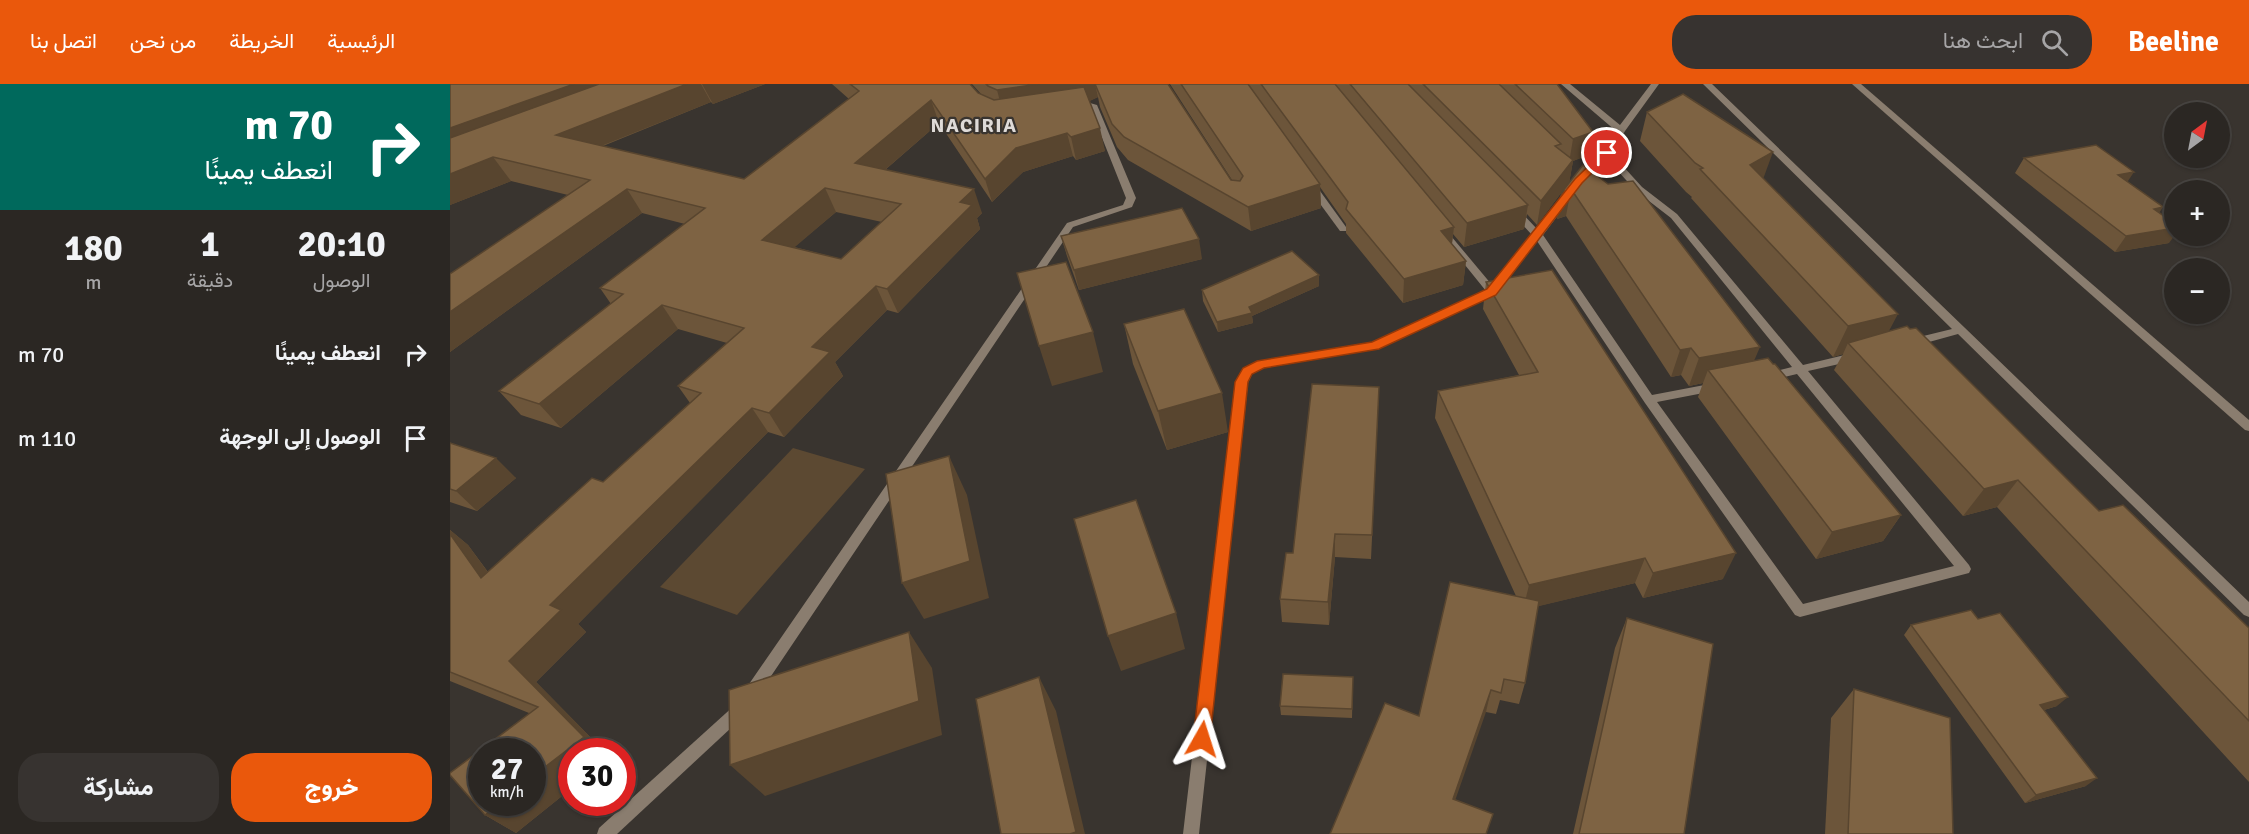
<!DOCTYPE html>
<html lang="ar">
<head>
<meta charset="utf-8">
<style>
  body { margin:0; font-family:Signika,Vazirmatn,sans-serif; background:#373330; color:#f1f3f6; direction:rtl; height:100vh; display:flex; flex-direction:column; font-size:22px; white-space:nowrap }
  * { box-sizing:border-box; margin:0 }
  p { font-size:20px; color:#a6a5a6 }
  .icon { flex:none; width:33px; height:33px; fill:none; stroke:currentColor; stroke-width:2; stroke-linecap:round; stroke-linejoin:round }
  .map { position:relative; flex:1; overflow:hidden; direction:ltr }
  .details { display:flex; flex-direction:column; background:#2b2723; width:450px }
  .details>* { flex:none }
  .guide { background:#00695c; color:#fff; overflow:hidden }
  .needle { width:39px; rotate:32deg }
  .buttons { position:absolute; left:1714px; top:18px; display:grid; gap:12px }
  .buttons a { display:grid; place-items:center; width:66px; height:66px; border-radius:50%; background:#2b2723; box-shadow:0 2px 4px #0004,0 0 0 2px #474441; font-size:30px }
  .speed { position:absolute; left:18px; top:654px; display:flex; gap:12px; font-size:30px; font-weight:700; text-align:center }
  .speed>* { display:grid; place-content:center; width:78px; height:78px; border-radius:50%; background:#2b2723; box-shadow:0 2px 4px #0004,0 0 0 2px #474441; line-height:1 }
  .speed small { font-size:15px; font-weight:400 }
  .speed .limit { border:9px solid #d22; background:#fff; color:#111 }
  .pin { position:absolute; display:grid; place-items:center; width:51px; height:51px; color:#fff; margin:-26px; border:3px solid #fff; border-radius:50%; box-shadow:0 2px 6px #0007 }
  .me { position:absolute; width:66px; margin:-33px; rotate:6deg; stroke-linejoin:round; filter:drop-shadow(0 0 4px #0008) }
  .turn { display:flex; align-items:center; gap:21px; height:126px; padding:0 18px; font-size:27px }
  .turn .icon { width:78px; height:78px; stroke-width:2.5 }
  .turn b { display:block; font-size:42px; line-height:51px }
  .eta { display:flex; justify-content:space-evenly; align-items:center; height:102px; text-align:center }
  .eta b { font-size:36px; font-weight:800; line-height:42px }
  .primary-button { display:flex; gap:12px; margin-top:auto; padding:12px 18px }
  .primary-button a { flex:1; height:69px; border-radius:24px; background:#ea580c; color:#fff; font-size:24px; font-weight:800; line-height:69px; text-align:center }
  .primary-button a+a { background:#373330; color:#f1f3f6 }
  ul { padding:0; list-style:none }
  li { display:flex; align-items:center; gap:18px; height:84px; padding:0 18px }
  li div { flex:1 }
  li b { display:block; font-size:22px }
  li em { font-style:normal }
  header { display:flex; align-items:center; gap:36px; box-sizing:border-box; height:84px; padding:0 30px; background:#ea580c; color:#fff }
  header strong { font-size:28px }
  nav { display:flex; gap:33px; margin-inline-start:auto; font-size:21px }
  .search { width:420px; height:54px; background:#373330; display:flex; align-items:center; gap:15px; box-sizing:border-box; padding:0 21px; border-radius:24px; color:#a6a5a6; font-size:22px }
  main { display:flex; flex:1; min-height:0 }
  .map>svg:first-child { display:block }
  .green { fill:#5c4932 }
  .lines { fill:none; stroke-linecap:round; stroke-linejoin:round }
  .minor { fill:#8a7d6f; fill-rule:evenodd }
  .wall { fill:#6c553a; fill-rule:evenodd }
  .shaded-wall { fill:#58452f }
  .building { fill:#7e6343; stroke:#58452f; stroke-width:1.5; fill-rule:evenodd }
  .route { fill:#ea580c; stroke:#983908; stroke-width:1.5 }
  .labels { text-anchor:middle; dominant-baseline:central; stroke-width:4.5; stroke-linejoin:round; paint-order:stroke }
  .far-district-label { font-size:20px; font-weight:bold; letter-spacing:1.5px; fill:#dfdbd8; stroke:#39342f }
</style>
</head>
<body>
<header>
<strong>Beeline</strong>
<div class="search"><svg class="icon" aria-label="search" viewBox="0 0 24 24"><circle cx="10" cy="10" r="6"/><path d="M15 15l6 6"/></svg>ابحث هنا</div>
<nav><a>الرئيسية</a><a>الخريطة</a><a>من نحن</a><a>اتصل بنا</a></nav>
</header>
<main>
<div class="map">
<svg width="1799" height="750" viewBox="0 0 1799 750">
  <rect width="100%" height="100%" fill="#39342f"/>
  <polygon class="green" points="343,364 415,385 287,531 210,503"/>
  <g class="lines">
    <g class="minor">
      <polygon points="1111,0 1120,0 1170,41 1201,0 1209,0 1175,47 1162,70 1192,103 1227,130 1353,281 1403,269 1407,270 1408,273 1407,276 1358,287 1519,481 1521,485 1519,489 1350,533 1345,531 1195,319 1087,157 1046,210 929,265 814,283 802,290 798,299 749,750 733,750 786,299 794,284 807,277 923,259 1036,207 990,150 990,146 996,146 1042,201 1082,151 1061,128 1061,124 1067,124 1087,145 1115,110 1121,110 1121,114 1093,151 1202,311 1265,299 1269,300 1271,303 1269,306 1207,318 1353,520 1504,482 1347,290 1318,297 1314,296 1312,293 1314,290 1342,283 1221,134 1186,107 1157,75 1131,100 1125,100 1125,96 1153,69 1166,47"/>
      <polygon points="1253,0 1262,0 1799,518 1799,533 1794,531 1508,250 1461,263 1457,262 1456,259 1457,256 1502,245"/>
      <polygon points="1402,0 1411,0 1799,336 1799,347 1795,346"/>
      <polygon points="640,19 647,21 686,114 682,123 623,143 307,613 302,615 297,613 295,608 297,603 617,139 673,121 676,114 639,21"/>
      <polygon points="862,99 865,100 896,143 896,147 890,147 857,102"/>
      <polygon points="291,618 296,620 298,625 296,630 167,750 147,750 149,744 286,620"/>
    </g>
  </g>
  <g class="wall">
    <path d="M0,0H315L263,20L261,18L153,62L294,95L399,15L382,0H520L528,9L532,11L522,0H718L781,96H782L720,0H1107L1138,71L1123,77L1119,99L1304,277L1451,431L1433,457L1366,475L1248,313L1253,299L1239,302L1231,291L1221,293L1116,132L1107,135L1111,109L1087,141L1077,130L1074,145L1014,163L1003,150L1002,160L1016,177L1013,201L953,219L896,149V140L870,103L871,124L801,147L678,76L667,63L650,23L648,13L639,17L655,67L626,76L623,72L573,88L542,118L489,39L435,86L532,129L527,134L530,145L448,229L437,226L385,278L393,292L334,353L318,348L128,540L136,548L86,598L155,668H122V704L66,749L35,731L79,629L0,597V446L18,461L38,488L153,398L240,319L228,302L277,259L228,245L111,344L71,331L49,307L161,220L150,204L235,140L192,129L0,268V190L118,111L61,97L0,121ZM386,128L432,138L391,175L344,163Z"/>
    <polygon points="1197,28 1313,95 1439,247 1649,427 1799,544 1799,698 1547,423 1513,432 1384,286 1393,270 1383,273 1241,114 1242,113 1236,108 1190,57"/>
    <polygon points="1574,74 1678,98 1713,123 1709,128 1719,159 1665,168 1565,89"/>
    <polygon points="611,152 752,175 629,206 617,172"/>
    <polygon points="869,191 869,202 802,232 803,239 768,248 753,217 752,206"/>
    <polygon points="1036,198 1273,495 1193,514 1185,499 1088,522 1075,599 1069,620 1050,616 1046,630 1036,628 969,632 1066,512 985,334 988,307 1069,291 1033,225"/>
    <polygon points="674,240 778,348 717,366 683,280"/>
    <polygon points="928,328 921,475 885,473 879,541 832,538 830,515 843,469"/>
    <polygon points="0,359 66,394 27,427 0,418"/>
    <polygon points="1177,534 1234,750 1123,750 1165,564"/>
    <polygon points="1461,541 1607,622 1594,626 1636,702 1575,719 1454,551"/>
    <polygon points="903,593 902,634 831,631 830,622"/>
    <polygon points="1404,605 1503,750 1375,750 1381,634"/>
  </g>
  <g class="shaded-wall">
    <polygon points="124,0 200,0 0,74 0,44"/>
    <polygon points="237,0 251,0 261,18 121,74 106,51"/>
    <polygon points="252,0 315,0 263,20"/>
    <polygon points="589,0 645,0 648,13 640,17 553,29 547,6"/>
    <polygon points="481,16 489,39 415,103 405,79"/>
    <polygon points="650,44 655,67 626,76 621,53"/>
    <polygon points="1143,48 1138,71 1123,77 1119,100 1121,105 1116,132 1107,135 1111,109 1087,141 1091,117 1119,79 1123,55"/>
    <polygon points="617,49 623,72 573,88 542,118 535,95 566,64"/>
    <polygon points="1323,68 1312,98 1300,81"/>
    <polygon points="43,73 61,97 0,121 0,90"/>
    <polygon points="1684,88 1674,103 1668,91"/>
    <polygon points="870,100 871,124 801,147 798,123"/>
    <polygon points="375,104 386,128 325,180 312,156"/>
    <polygon points="177,105 192,129 0,268 0,228"/>
    <polygon points="524,105 532,129 527,134 530,145 448,229 437,205 510,118"/>
    <polygon points="1078,121 1074,145 1014,163 1017,139"/>
    <polygon points="1713,123 1702,139 1704,125"/>
    <polygon points="1004,143 1001,167 991,147"/>
    <polygon points="1725,144 1725,151 1719,159 1665,168 1676,152"/>
    <polygon points="749,155 752,175 629,206 624,186"/>
    <polygon points="1016,177 1013,201 953,219 954,195"/>
    <polygon points="869,191 869,202 802,232 803,239 768,248 767,238"/>
    <polygon points="426,202 437,226 385,278 393,292 334,353 319,329 362,263"/>
    <polygon points="212,221 228,245 111,344 89,320"/>
    <polygon points="1448,230 1432,260 1398,259 1393,270 1383,273 1398,242"/>
    <polygon points="643,248 653,288 602,302 589,262"/>
    <polygon points="1310,263 1298,291 1258,286 1253,299 1239,302 1249,274"/>
    <polygon points="1241,264 1231,291 1221,293 1230,266"/>
    <polygon points="772,309 778,348 717,366 708,327"/>
    <polygon points="302,324 318,348 128,540 136,548 86,598 155,668 122,668 122,704 66,749 35,731 51,718 82,718 82,693 134,653 59,577 100,521"/>
    <polygon points="499,372 517,411 539,514 474,535 452,499"/>
    <polygon points="46,374 66,394 27,427 6,407"/>
    <polygon points="1568,396 1547,423 1513,432 1534,405"/>
    <polygon points="1451,431 1433,457 1366,475 1382,448"/>
    <polygon points="0,446 18,461 58,516 31,494 0,450"/>
    <polygon points="885,450 885,473 879,541 878,518"/>
    <polygon points="1286,469 1273,495 1193,514 1203,489"/>
    <polygon points="1195,474 1185,499 1073,526 1079,501"/>
    <polygon points="726,529 735,565 671,587 658,552"/>
    <polygon points="459,548 482,584 492,651 315,712 280,681"/>
    <polygon points="589,593 606,627 635,750 620,750"/>
    <polygon points="1041,606 1036,628 999,734 1003,715"/>
    <polygon points="1618,613 1607,622 1580,630 1590,621"/>
    <polygon points="1647,694 1636,702 1575,719 1586,711"/>
  </g>
  <g class="building">
    <polygon points="0,0 124,0 0,44"/>
    <path d="M149,0H237L106,51L294,95L409,7L400,0H520L528,9L544,16L634,3L650,44L621,53L617,49L566,64L535,95L481,16L405,79L524,105L510,118L522,121L437,205L426,202L362,263L380,268L319,329L302,324L100,521L111,526L59,577L134,653L82,693V668H32V718H51L35,731L0,691V689L88,623L0,588V450L31,494L142,394L153,398L251,309L228,302L294,244L212,221L89,320L49,307L173,210L150,204L255,124L177,105L0,228V190L140,96L43,73L0,90V54ZM375,104L451,120L391,175L312,156Z"/>
    <polygon points="536,0 589,0 547,6 538,2"/>
    <polygon points="645,0 718,0 781,96 790,97 793,92 731,0 798,0 870,100 798,123 674,53 662,40"/>
    <polygon points="811,0 885,0 1004,143 991,147 1016,177 954,195 896,125 898,118"/>
    <polygon points="900,0 958,0 1078,121 1017,139"/>
    <polygon points="973,0 1049,0 1111,60 1105,62 1123,76 1091,117"/>
    <polygon points="1065,0 1107,0 1143,48 1123,55"/>
    <polygon points="1233,10 1323,68 1300,81 1448,230 1398,242 1250,85 1253,84 1245,79 1197,28"/>
    <polygon points="1646,61 1684,88 1668,91 1713,123 1704,125 1725,140 1725,144 1676,152 1574,74"/>
    <polygon points="1133,81 1158,100 1183,97 1310,263 1249,274 1241,264 1230,266 1121,105 1112,108"/>
    <polygon points="732,124 749,155 624,186 611,152"/>
    <polygon points="842,167 869,191 799,223 802,229 767,238 752,206"/>
    <polygon points="616,178 643,248 589,262 567,189"/>
    <polygon points="1102,186 1286,469 1203,489 1195,474 1079,501 988,307 1088,288 1036,198"/>
    <polygon points="734,225 772,309 708,327 674,240"/>
    <polygon points="1457,242 1460,245 1466,244 1649,427 1673,421 1799,544 1799,637 1568,396 1534,405 1398,259"/>
    <polygon points="1318,274 1323,280 1325,280 1451,431 1382,448 1258,286"/>
    <polygon points="862,300 929,303 922,451 885,450 878,518 830,515 836,469 843,469"/>
    <polygon points="0,359 46,374 6,407 0,405"/>
    <polygon points="499,372 520,477 452,499 436,390"/>
    <polygon points="686,416 726,529 658,552 624,435"/>
    <polygon points="1000,498 1089,517 1075,599 1054,595 1051,609 1041,606 1003,715 1043,730 1036,750 880,750 935,619 969,632"/>
    <polygon points="1521,526 1528,535 1550,529 1618,613 1590,621 1647,694 1586,711 1461,541"/>
    <polygon points="1177,534 1263,560 1234,750 1129,750"/>
    <polygon points="459,548 469,617 280,681 279,606"/>
    <polygon points="833,590 903,593 902,625 830,622"/>
    <polygon points="589,593 626,748 620,750 551,750 526,615"/>
    <polygon points="1404,605 1500,634 1503,750 1398,750"/>
  </g>
  <polygon class="route" points="1154,67 1162,69 1132,99 1046,211 929,265 814,284 802,290 798,298 760,655 758,661 752,663 746,661 743,655 785,298 793,284 807,277 922,258 1037,205 1125,95"/>
  <g class="labels">
    <g class="far-district-label">
      <text x="524" y="41">NACIRIA</text>
    </g>
  </g>
</svg>
<div class="buttons">
<a><svg class="needle" viewBox="-14 -14 28 28"><path d="M0-13l5 13h-10z" fill="#e53935"/><path d="M0 13l5-13h-10z" fill="#a6a5a6"/></svg></a>
<a>+</a>
<a>−</a>
</div>
<div class="speed"><div>27<small>km/h</small></div><div class="limit">30</div></div>
<div class="pin" style="left:1157px;top:69px;background:#d93025"><svg class="icon" aria-label="arrive" viewBox="0 0 24 24"><path d="M6 21V4h12l-3 4 3 4H6"/></svg></div>
<svg class="me" style="left:752px;top:655px" viewBox="-20 -20 40 40"><path d="M0-17L14 15 0 8-14 15z" fill="#ea580c" stroke="#fff" stroke-width="4"/></svg>
</div>
<section class="details">
<div class="guide">
<div class="turn"><svg class="icon" aria-label="right" viewBox="0 0 24 24"><path d="M7 20v-9h11M14 6l5 5-5 5"/></svg><div><b>70 m</b>انعطف يمينًا</div></div>
</div>
<div class="eta">
<div><b>20:10</b><p>الوصول</p></div>
<div><b>1</b><p>دقيقة</p></div>
<div><b>180</b><p>m</p></div>
</div>
<ul>
<li><svg class="icon" aria-label="right" viewBox="0 0 24 24"><path d="M7 20v-9h11M14 6l5 5-5 5"/></svg><div><b>انعطف يمينًا</b></div><em>70 m</em></li>
<li><svg class="icon" aria-label="arrive" viewBox="0 0 24 24"><path d="M6 21V4h12l-3 4 3 4H6"/></svg><div><b>الوصول إلى الوجهة</b></div><em>110 m</em></li>
</ul>
<div class="primary-button"><a>خروج</a><a>مشاركة</a></div>
</section>
</main>
</body>
</html>
